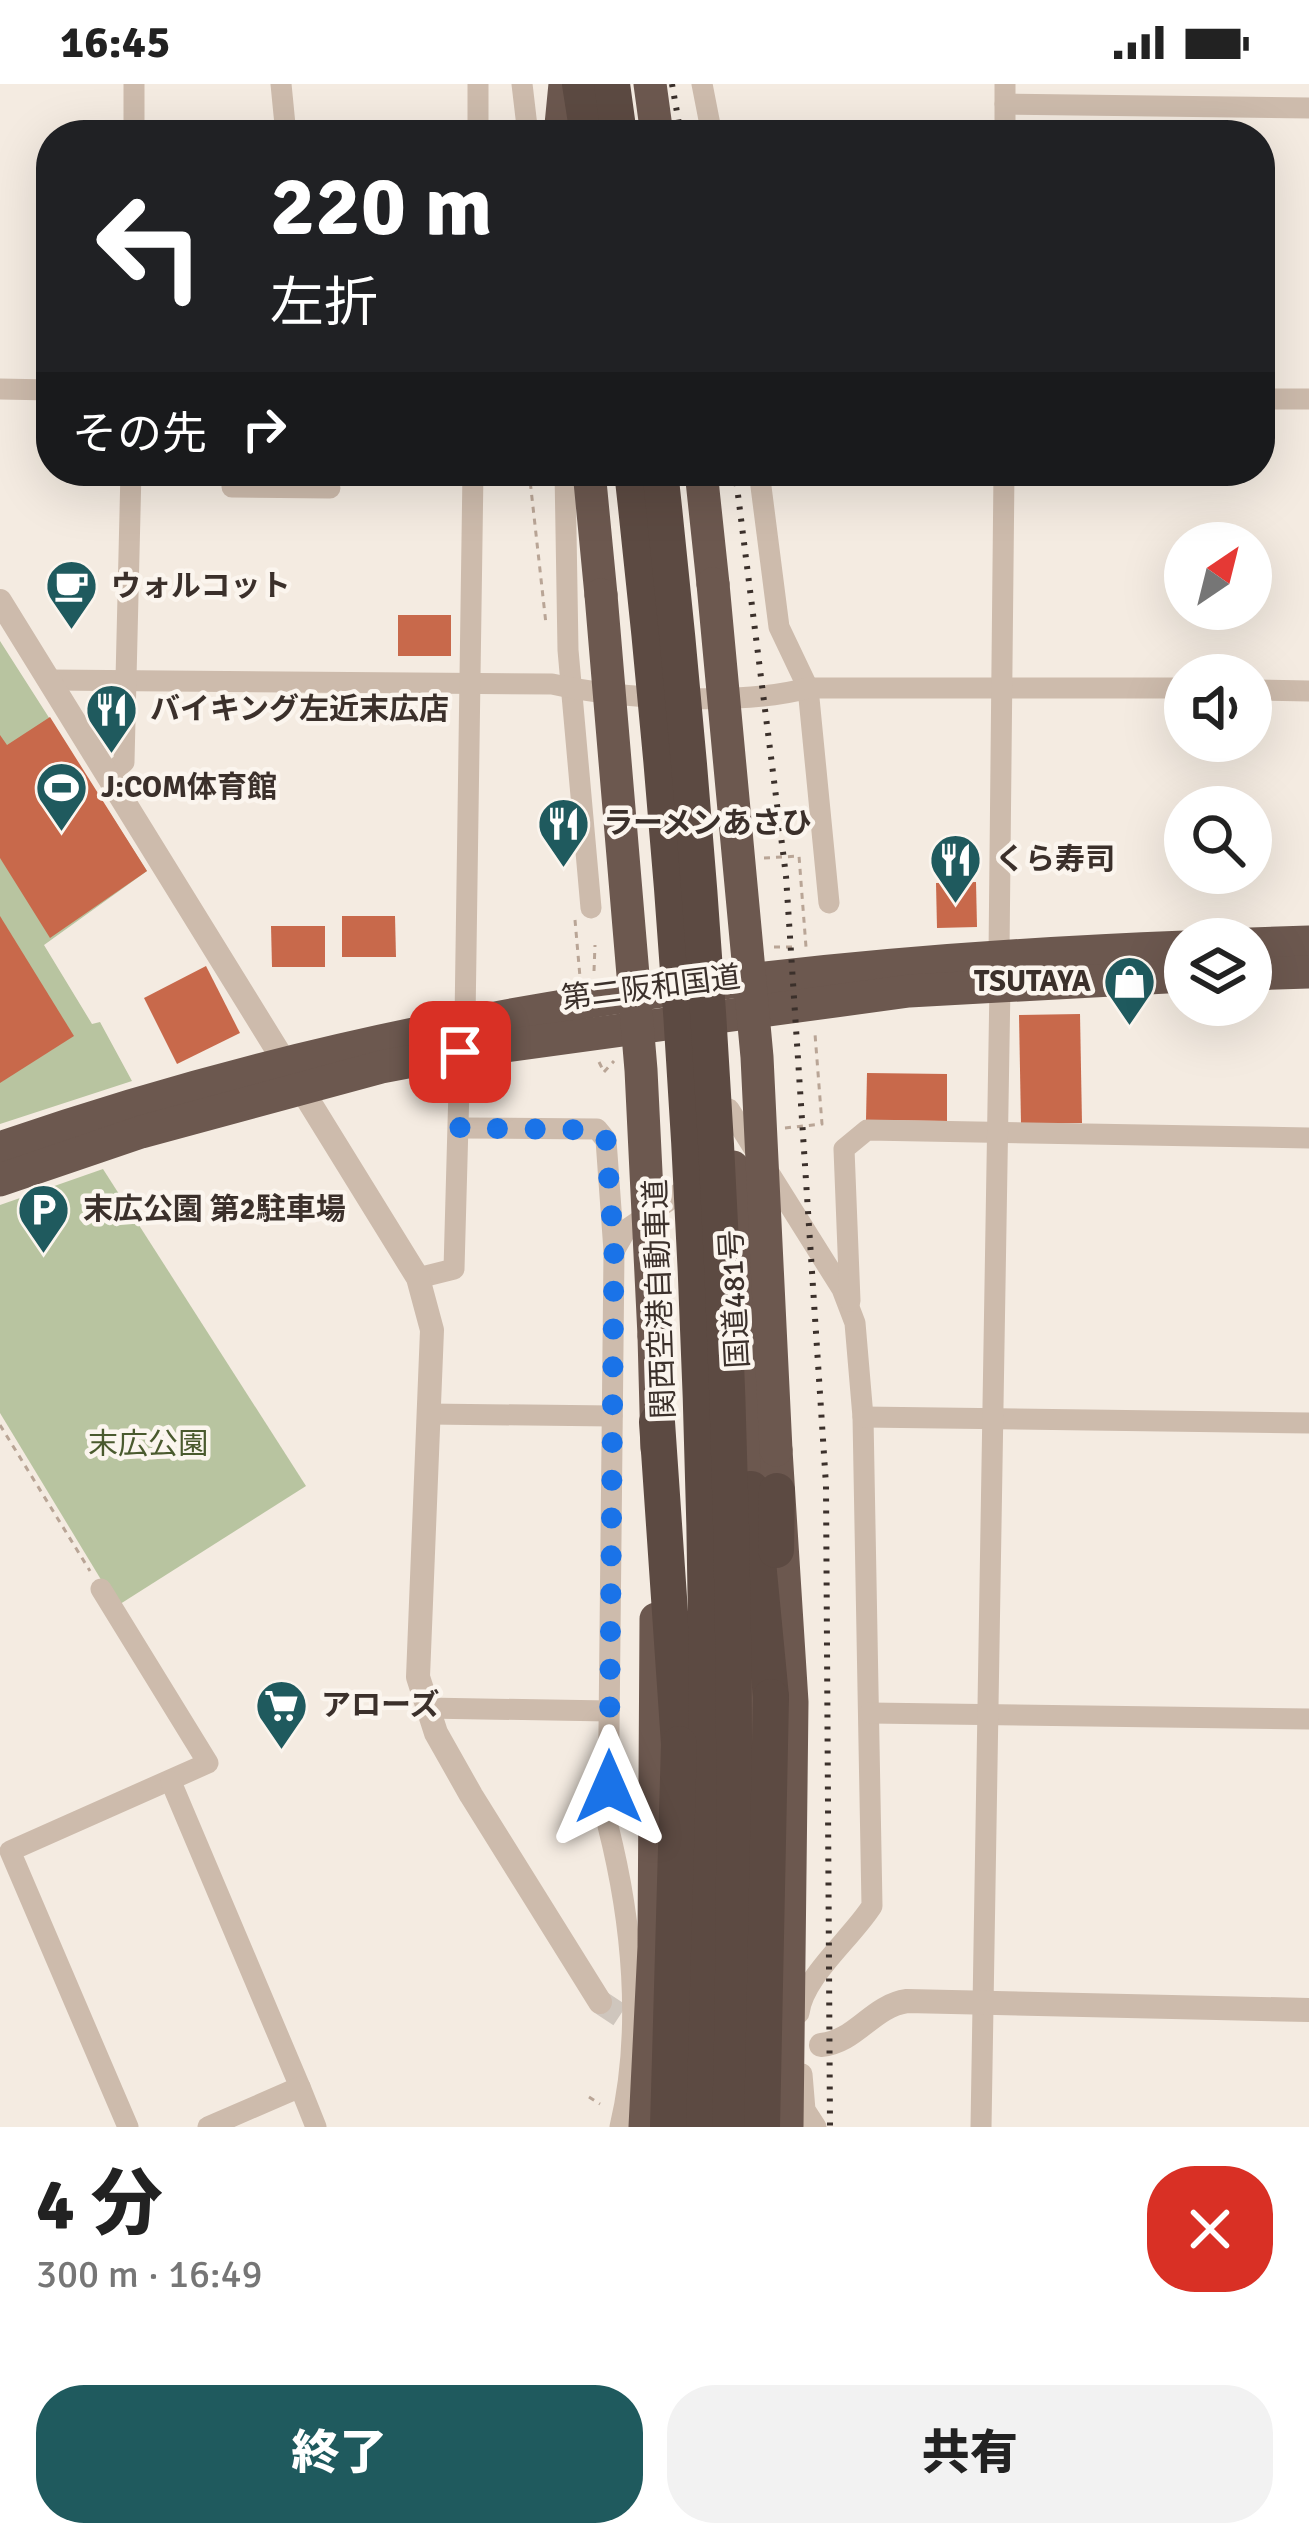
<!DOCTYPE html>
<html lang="ja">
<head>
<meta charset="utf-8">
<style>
  body { margin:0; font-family:Signika,"Noto Sans JP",sans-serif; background:#f2f2f2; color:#222; height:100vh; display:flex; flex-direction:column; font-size:45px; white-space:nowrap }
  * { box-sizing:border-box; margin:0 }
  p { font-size:39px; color:#767676 }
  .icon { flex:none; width:66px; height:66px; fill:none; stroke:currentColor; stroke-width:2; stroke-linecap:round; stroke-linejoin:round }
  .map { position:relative; height:2043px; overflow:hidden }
  .details { display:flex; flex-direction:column; background:#fff; flex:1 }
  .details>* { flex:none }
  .guide { position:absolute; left:36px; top:36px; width:1239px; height:366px; border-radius:48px; box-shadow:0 12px 48px #0002; background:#202124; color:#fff; overflow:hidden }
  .needle { width:78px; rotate:35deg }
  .fabs { position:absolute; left:1164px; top:438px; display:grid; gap:24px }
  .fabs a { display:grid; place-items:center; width:108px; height:108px; border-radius:50%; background:#fff; box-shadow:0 12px 48px #0002; font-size:60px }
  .pin { position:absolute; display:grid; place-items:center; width:102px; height:102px; color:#fff; margin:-51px; border-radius:24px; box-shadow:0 6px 18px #0006 }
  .me { position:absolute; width:132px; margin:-66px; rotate:0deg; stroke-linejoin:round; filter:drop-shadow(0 0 9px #0008) }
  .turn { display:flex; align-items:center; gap:42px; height:252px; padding:0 36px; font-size:54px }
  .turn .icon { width:156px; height:156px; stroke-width:2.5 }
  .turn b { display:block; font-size:84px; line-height:102px }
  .then { display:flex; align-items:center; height:114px; padding:0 36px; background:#0003; gap:24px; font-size:45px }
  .round { display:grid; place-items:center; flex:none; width:126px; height:126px; border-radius:48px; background:#f2f2f2 }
  .overview { display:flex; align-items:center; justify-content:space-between; height:204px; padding:0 36px }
  h1 { font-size:72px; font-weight:800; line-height:90px }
  .button { display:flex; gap:24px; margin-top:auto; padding:24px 36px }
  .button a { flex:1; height:138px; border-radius:48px; background:#1f5a5e; color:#fff; font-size:48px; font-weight:800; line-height:138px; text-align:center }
  .button a+a { background:#f2f2f2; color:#222 }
  .status { display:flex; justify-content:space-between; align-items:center; height:84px; padding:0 60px; background:#fff; direction:ltr }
  .status svg { height:33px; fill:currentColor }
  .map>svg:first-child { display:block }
  .green { fill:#b8c4a0 }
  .building { fill:#c8694b }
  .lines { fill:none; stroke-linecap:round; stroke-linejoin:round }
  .tertiary-tunnel { stroke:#cfc6bd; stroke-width:24; stroke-dasharray:24 12; stroke-linecap:butt }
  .path { stroke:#b9a596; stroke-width:3; stroke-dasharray:6 6; stroke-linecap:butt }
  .minor { stroke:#cdbbac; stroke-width:21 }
  .tertiary { stroke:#cdbbac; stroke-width:24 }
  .trunk { stroke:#6c584f; stroke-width:33 }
  .motorway { stroke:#5c4a42; stroke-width:36 }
  .rail { stroke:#3b302b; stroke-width:6; stroke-dasharray:3 9; stroke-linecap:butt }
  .path-bridge { stroke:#b9a596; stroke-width:3; stroke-dasharray:6 6; stroke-linecap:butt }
  .trunk-bridge { stroke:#6c584f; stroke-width:33 }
  .motorway-bridge { stroke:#5c4a42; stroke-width:36 }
  .route { stroke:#1a73e8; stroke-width:21; stroke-dasharray:0 37.8 }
  .labels { text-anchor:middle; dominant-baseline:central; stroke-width:9; stroke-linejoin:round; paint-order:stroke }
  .poi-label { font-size:30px; font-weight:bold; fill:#3b302b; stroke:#fbf5ee; text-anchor:start }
  .street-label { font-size:30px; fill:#3b302b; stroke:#fbf5ee }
  .park-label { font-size:30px; fill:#4a5a2e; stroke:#fbf5ee }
</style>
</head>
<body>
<div class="status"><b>16:45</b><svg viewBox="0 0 49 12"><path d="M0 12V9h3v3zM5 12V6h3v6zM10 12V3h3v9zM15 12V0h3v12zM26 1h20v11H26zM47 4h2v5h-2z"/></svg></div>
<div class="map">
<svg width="1309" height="2043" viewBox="0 0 1309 2043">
  <rect width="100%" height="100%" fill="#f4ebe1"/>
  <g class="green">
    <polygon points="0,557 147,787 44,861 92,940 100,938 132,997 0,1040"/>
    <polygon points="103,1085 306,1402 117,1522 0,1329 0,1121"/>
  </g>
  <g class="building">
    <rect x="398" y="531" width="53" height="41"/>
    <polygon points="50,633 147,787 50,854 0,774 0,651 7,661"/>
    <polygon points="976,798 977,843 937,844 936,799"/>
    <polygon points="0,832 74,952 0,999"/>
    <polygon points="342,832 395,832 396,873 342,873"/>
    <polygon points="271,842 325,842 325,883 272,883"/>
    <polygon points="206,882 240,949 177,980 144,914"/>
    <polygon points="1080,930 1082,1039 1021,1040 1019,931"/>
    <polygon points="867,989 947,990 947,1037 866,1036"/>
  </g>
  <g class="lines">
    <polyline class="tertiary-tunnel" points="600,1918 647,1949"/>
    <g class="path">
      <polyline points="529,387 546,540"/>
      <polyline points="764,774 799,772 806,863"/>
      <polyline points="575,836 580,893"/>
      <polyline points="774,863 794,863"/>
      <polyline points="594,887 595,861"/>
      <polyline points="599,978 604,988"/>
      <polyline points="785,1044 822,1040 815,950"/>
      <polyline points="0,1341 90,1487"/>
      <polyline points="589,2013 600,2020"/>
    </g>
    <g class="minor">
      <polyline points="281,0 286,51"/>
      <polyline points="522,0 528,51"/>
      <polyline points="702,0 712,51"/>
      <polyline points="1005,20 1309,24"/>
      <polyline points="134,51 134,0"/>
      <polyline points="207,51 277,51"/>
      <polyline points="478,51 478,0"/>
      <polyline points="1005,51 1005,0"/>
      <polyline points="0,305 51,306"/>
      <polyline points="1260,315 1309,315"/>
      <polyline points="232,387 232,403 330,404"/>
      <polyline points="565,387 568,566 591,824"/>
      <polyline points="759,387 779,543 808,604 829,819"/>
      <path d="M49,596L552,600C619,615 742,622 808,604H1185"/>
      <polyline points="1251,606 1309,607"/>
      <polyline points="108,691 124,678 131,387"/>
      <polyline points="999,870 1004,387"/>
      <polyline points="465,936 473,387"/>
      <path d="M729,1025L842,1205L855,1239L863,1333L872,1822C851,1855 803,1893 799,1929"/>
      <polyline points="460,1044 597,1045 606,1056 614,1167"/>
      <polyline points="418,1194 454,1185 460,968"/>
      <polyline points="850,1217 844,1065 867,1046 1309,1054"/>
      <polyline points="428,1330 612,1332"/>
      <polyline points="863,1333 1309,1339"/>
      <polyline points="101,1505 208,1679 10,1767 128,2043"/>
      <polyline points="426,1624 609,1627"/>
      <polyline points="870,1629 1309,1635"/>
      <polyline points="171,1698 300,2003"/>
      <polyline points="802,1990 805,2026 816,2043"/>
      <polyline points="208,2043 300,2003 316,2043"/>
      <path d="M620,2043C643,1946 632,1837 608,1742L614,1167L626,1146L681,1108"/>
      <polyline points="981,2043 1000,901"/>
    </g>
    <g class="tertiary">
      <polyline points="0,517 418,1194 432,1246 418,1593 436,1649 471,1711 600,1918"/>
      <path d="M821,1961C856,1958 872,1922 907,1917L1309,1926"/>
    </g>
    <g class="trunk">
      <polyline points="650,0 657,51"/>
      <polyline points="560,51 565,0"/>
      <polyline points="589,387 601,511"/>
      <polyline points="701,387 713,500"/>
      <polyline points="1251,860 1309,858"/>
      <polyline points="1251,890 1309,888"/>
      <path d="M0,1064C391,928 773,879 1185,863"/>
      <polyline points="733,1083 749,1272 751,1432"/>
      <polyline points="0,1096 141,1048 381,983 460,968 909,907 1185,892"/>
      <polyline points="654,1252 657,1364"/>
      <polyline points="776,1366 792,1618 787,2043"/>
      <polyline points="751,1690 753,1568"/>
      <polyline points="645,2043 654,1863 656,1535"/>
    </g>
    <g class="motorway">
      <polyline points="580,0 588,51"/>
      <polyline points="612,0 619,51"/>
      <polyline points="657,1338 679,1660"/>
      <polyline points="751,1405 771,1613"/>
      <polyline points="776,1466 777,1407"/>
    </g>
    <g class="rail">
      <polyline points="672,0 681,51"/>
      <polyline points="735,387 786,792 826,1401 830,2043"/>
    </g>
    <polyline class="path-bridge" points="604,988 614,977"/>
    <g class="trunk-bridge">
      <polyline points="713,500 757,973 776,1366"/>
      <polyline points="601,511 641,986 654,1252"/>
    </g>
    <g class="motorway-bridge">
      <path d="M632,387C694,936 720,1490 701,2043"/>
      <path d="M660,387C721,937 745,1490 730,2043"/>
      <polyline points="668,2043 679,1660"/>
      <polyline points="762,2043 771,1613"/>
    </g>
  </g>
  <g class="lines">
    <polyline class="route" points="460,968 460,1044 597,1046 606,1056 614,1167 609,1703"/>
  </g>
  <defs>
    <symbol id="cafe-pin" viewBox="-11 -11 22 30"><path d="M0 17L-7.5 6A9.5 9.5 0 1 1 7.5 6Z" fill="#1f5a5e" stroke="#fbf5ee"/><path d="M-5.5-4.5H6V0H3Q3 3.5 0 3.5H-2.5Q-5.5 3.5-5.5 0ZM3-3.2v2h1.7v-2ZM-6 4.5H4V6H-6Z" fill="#fff"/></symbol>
    <symbol id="restaurant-pin" viewBox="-11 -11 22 30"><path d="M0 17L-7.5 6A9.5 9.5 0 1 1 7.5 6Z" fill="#1f5a5e" stroke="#fbf5ee"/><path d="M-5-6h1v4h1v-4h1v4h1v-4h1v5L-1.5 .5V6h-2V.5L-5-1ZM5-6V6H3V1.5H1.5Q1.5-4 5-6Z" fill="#fff"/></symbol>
    <symbol id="stadium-pin" viewBox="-11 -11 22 30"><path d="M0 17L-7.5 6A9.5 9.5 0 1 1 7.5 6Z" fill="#1f5a5e" stroke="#fbf5ee"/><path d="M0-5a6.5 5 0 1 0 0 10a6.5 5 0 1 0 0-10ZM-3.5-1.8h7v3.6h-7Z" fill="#fff"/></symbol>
    <symbol id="shop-pin" viewBox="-11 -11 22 30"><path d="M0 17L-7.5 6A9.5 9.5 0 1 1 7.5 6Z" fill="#1f5a5e" stroke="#fbf5ee"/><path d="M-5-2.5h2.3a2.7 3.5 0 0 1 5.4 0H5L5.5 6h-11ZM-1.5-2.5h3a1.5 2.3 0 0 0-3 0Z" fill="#fff"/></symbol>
    <symbol id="parking-pin" viewBox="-11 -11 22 30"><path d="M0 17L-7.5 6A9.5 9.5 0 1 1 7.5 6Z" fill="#1f5a5e" stroke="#fbf5ee"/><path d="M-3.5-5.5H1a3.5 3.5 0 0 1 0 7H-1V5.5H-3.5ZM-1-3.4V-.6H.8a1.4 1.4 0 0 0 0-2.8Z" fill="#fff"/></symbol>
    <symbol id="supermarket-pin" viewBox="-11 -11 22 30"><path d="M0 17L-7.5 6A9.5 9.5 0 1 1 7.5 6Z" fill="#1f5a5e" stroke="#fbf5ee"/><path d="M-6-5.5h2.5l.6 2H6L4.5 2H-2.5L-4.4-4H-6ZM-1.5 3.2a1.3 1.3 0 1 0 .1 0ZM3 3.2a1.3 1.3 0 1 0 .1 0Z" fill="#fff"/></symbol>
  </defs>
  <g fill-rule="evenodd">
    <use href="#cafe-pin" x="42" y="472" width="59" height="81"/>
    <use href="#restaurant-pin" x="82" y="596" width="59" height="81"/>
    <use href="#stadium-pin" x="32" y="674" width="59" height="81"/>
    <use href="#restaurant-pin" x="534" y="710" width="59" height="81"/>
    <use href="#restaurant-pin" x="926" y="746" width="59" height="81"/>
    <use href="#shop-pin" x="1100" y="868" width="59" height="81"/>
    <use href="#parking-pin" x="14" y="1096" width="59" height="81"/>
    <use href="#supermarket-pin" x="252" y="1592" width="59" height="81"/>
  </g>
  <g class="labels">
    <g class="poi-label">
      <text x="111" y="502">ウォルコット</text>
      <text x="150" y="625">バイキング左近末広店</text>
      <text x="101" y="703">J:COM体育館</text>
      <text x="603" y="739">ラーメンあさひ</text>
      <text x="995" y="775">くら寿司</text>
      <text x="1091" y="897" text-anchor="end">TSUTAYA</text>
      <text x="83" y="1125">末広公園 第2駐車場</text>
      <text x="321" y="1621">アローズ</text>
    </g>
    <g class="street-label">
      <text transform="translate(651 904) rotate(-7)">第二阪和国道</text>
      <text transform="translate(660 1215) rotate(-92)">関西空港自動車道</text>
      <text transform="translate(735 1215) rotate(-93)">国道481号</text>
    </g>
    <g class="park-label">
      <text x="148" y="1360">末広公園</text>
    </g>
  </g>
</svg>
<div class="fabs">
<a><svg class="needle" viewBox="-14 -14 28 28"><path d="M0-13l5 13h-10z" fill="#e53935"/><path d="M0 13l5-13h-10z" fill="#767676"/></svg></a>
<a><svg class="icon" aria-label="sound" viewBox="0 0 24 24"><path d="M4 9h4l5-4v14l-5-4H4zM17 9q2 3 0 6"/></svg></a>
<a><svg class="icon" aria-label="search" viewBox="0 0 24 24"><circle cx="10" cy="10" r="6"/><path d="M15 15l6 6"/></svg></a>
<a><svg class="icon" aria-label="layers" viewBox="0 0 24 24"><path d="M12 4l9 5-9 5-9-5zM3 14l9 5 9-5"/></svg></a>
</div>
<div class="pin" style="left:460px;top:968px;background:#d93025"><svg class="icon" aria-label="arrive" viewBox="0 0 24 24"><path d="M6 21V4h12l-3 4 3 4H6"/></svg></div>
<svg class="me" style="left:609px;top:1703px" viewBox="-20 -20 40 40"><path d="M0-17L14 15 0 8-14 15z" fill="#1a73e8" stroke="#fff" stroke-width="4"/></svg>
<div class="guide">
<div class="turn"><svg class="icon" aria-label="left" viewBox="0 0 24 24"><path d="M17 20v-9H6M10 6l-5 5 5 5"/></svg><div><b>220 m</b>左折</div></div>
<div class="then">その先<svg class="icon" aria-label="right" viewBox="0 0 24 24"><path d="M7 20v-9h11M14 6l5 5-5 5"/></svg></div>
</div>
</div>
<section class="details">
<div class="overview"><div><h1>4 分</h1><p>300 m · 16:49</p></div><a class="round" style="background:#d93025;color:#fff"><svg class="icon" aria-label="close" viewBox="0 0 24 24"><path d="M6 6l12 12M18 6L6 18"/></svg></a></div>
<div class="button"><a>終了</a><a>共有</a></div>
</section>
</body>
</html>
